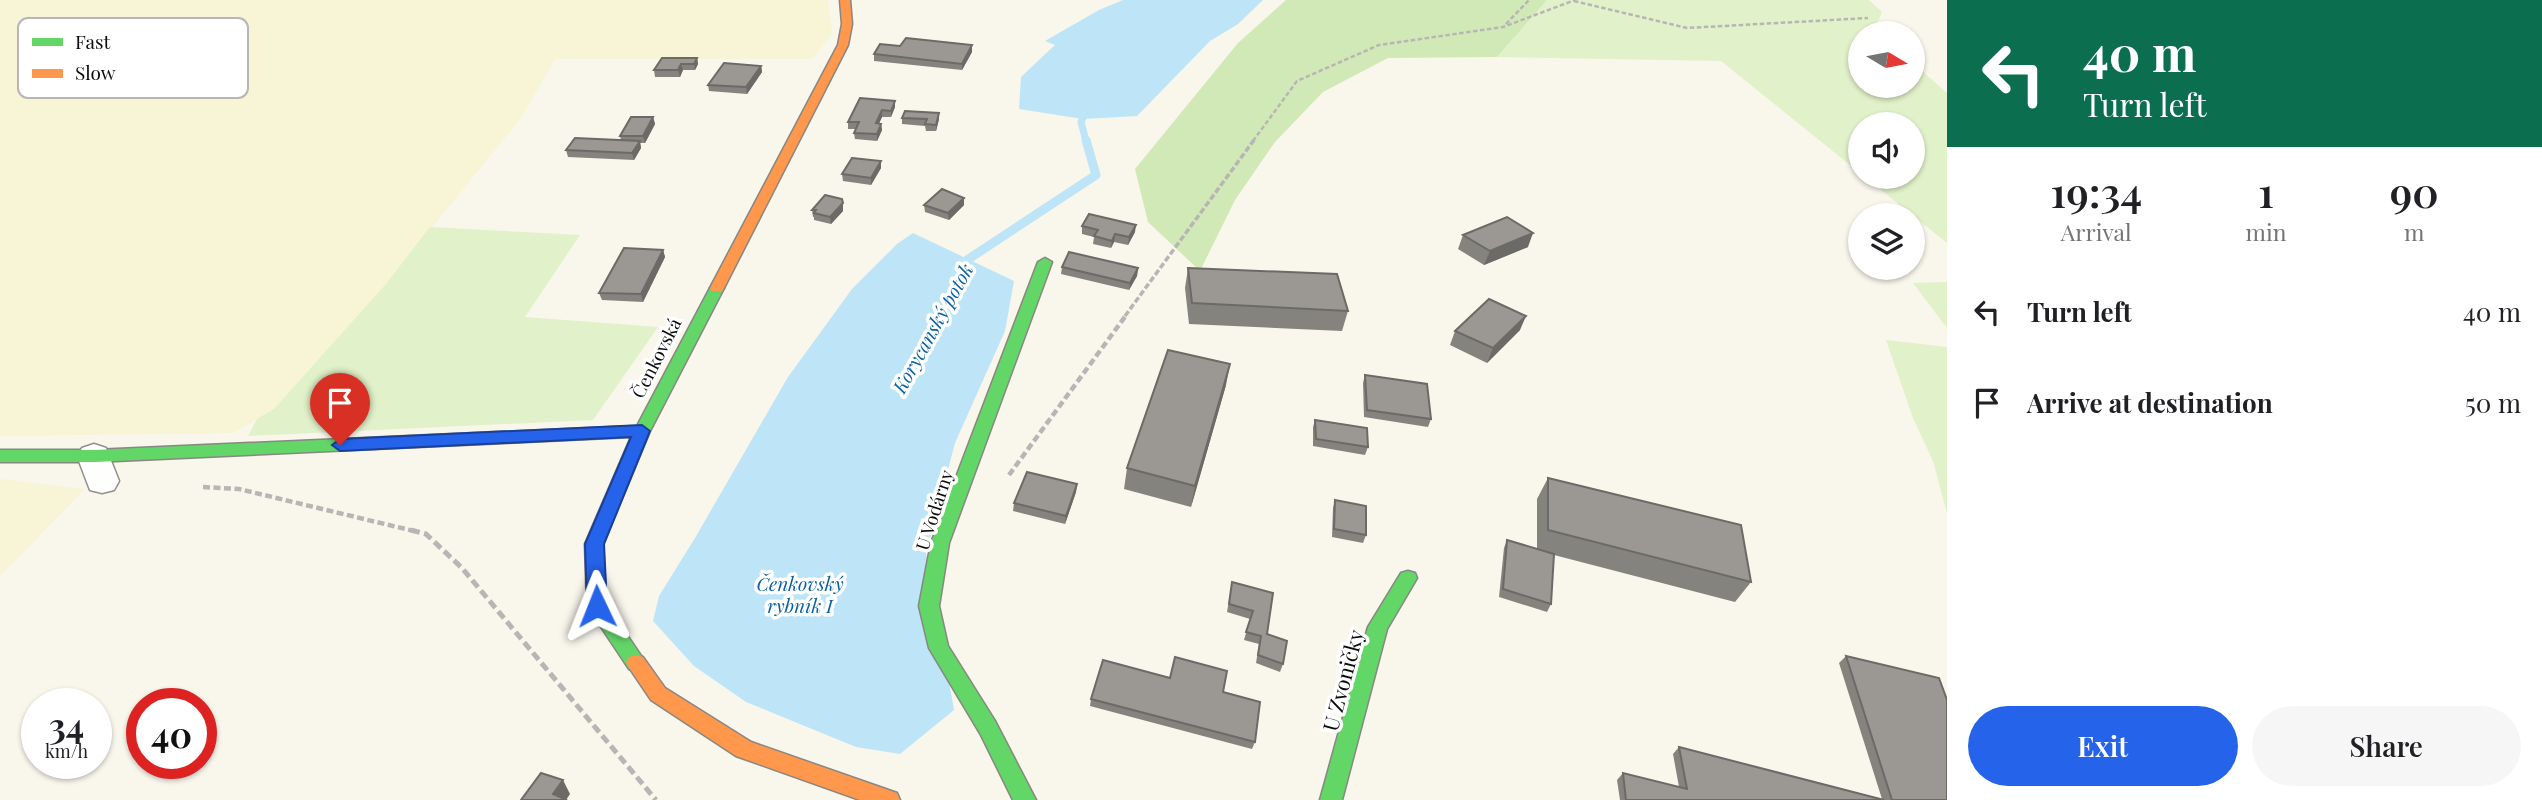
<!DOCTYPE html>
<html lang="en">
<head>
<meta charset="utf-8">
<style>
  body { margin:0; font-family:"Playfair Display",serif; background:#f6f6f6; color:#202124; height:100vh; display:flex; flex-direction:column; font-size:26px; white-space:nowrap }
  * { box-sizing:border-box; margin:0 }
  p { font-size:23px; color:#757577 }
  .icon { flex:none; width:38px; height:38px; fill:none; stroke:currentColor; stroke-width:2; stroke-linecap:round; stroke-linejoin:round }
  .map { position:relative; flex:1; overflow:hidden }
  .sheet { display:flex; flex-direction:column; background:#fff; width:595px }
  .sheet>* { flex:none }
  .banner { background:#0b6e4f; color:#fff; overflow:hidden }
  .needle { width:46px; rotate:100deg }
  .fabs { position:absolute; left:1848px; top:21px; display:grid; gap:14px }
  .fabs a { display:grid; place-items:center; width:77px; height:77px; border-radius:50%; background:#fff; box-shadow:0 2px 5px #0004; font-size:35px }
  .speed { position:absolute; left:21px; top:688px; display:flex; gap:14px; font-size:35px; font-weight:700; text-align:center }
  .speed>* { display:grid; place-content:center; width:91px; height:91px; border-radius:50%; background:#fff; box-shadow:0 2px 5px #0004; line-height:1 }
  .speed small { font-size:18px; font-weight:400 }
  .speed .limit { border:10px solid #d22; background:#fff; color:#111 }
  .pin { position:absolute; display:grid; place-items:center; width:60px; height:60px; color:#fff; margin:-72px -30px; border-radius:50% 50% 50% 0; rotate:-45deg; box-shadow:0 0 7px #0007 }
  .pin .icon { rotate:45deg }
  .me { position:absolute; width:77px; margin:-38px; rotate:358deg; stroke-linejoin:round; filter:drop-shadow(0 0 5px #0008) }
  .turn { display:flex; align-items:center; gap:24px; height:147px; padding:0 21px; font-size:32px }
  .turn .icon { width:91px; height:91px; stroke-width:2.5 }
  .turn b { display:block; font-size:49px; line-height:60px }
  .eta { display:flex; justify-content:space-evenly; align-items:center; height:119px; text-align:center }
  .eta b { font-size:42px; font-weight:600; line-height:49px }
  .button { display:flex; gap:14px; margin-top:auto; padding:14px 21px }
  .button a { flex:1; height:80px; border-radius:42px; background:#2563eb; color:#fff; font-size:28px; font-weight:600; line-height:80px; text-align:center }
  .button a+a { background:#f6f6f6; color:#202124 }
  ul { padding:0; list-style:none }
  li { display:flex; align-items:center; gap:21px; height:91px; padding:0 21px }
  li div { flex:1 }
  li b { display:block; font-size:26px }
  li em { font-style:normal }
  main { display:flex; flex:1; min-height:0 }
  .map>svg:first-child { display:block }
  .farmland { fill:#f8f4d6 }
  .green { fill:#e1f1c9 }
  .forest { fill:#d1e9b6 }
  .water { fill:#bee4f8 }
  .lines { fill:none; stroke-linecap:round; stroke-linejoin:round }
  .stream-far1 { stroke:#bee4f8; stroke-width:7 }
  .stream { stroke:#bee4f8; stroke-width:9 }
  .street-casing { stroke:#92908c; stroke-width:3 }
  .fast-casing { stroke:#888782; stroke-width:3 }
  .slow-casing { stroke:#888782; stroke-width:3 }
  .path-far3 { stroke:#b7b6b5; stroke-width:2.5; stroke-dasharray:4.5 2.5; stroke-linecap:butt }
  .path-far2 { stroke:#b7b6b5; stroke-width:3.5; stroke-dasharray:6 2.5; stroke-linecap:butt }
  .path-far1 { stroke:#b7b6b5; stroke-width:4.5; stroke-dasharray:7 3.5; stroke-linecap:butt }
  .path { stroke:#b7b6b5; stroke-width:5; stroke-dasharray:9 4.5; stroke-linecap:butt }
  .street { fill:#fefefc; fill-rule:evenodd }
  .fast { fill:#63d668; fill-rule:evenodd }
  .slow { fill:#ff974d; fill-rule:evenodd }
  .wall { fill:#85837e }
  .shaded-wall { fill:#6c6a67 }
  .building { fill:#9b9893; stroke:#6c6a67; stroke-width:2 }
  .route { fill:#2563eb; stroke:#184099; stroke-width:2 }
  .labels { text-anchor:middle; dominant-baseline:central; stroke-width:7; stroke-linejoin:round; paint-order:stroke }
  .street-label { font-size:18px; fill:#0a0a0a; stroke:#fff }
  .water-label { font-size:19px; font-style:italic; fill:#0861a6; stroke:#fff }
  .near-street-label { font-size:21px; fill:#0a0a0a; stroke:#fff }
  .key { fill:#fff; stroke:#b6b6b6; stroke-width:2 }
  .key-label { font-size:19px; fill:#0a0a0a }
</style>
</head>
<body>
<main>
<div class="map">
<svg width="1947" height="800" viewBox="0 0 1947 800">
  <rect width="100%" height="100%" fill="#f9f6ec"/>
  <g class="farmland">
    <polygon points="0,0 828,0 832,34 812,59 555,59 521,118 386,284 274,410 233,433 0,436"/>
    <polygon points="0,479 85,489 0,576"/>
  </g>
  <g class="green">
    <polygon points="1547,0 1869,0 1882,12 1875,29 1880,33 1860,33 1860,86 1913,86 1913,63 1947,93 1947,243 1865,177 1913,177 1913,124 1860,124 1860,173 1721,61 1497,57"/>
    <polygon points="430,227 580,235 525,317 658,327 593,420 248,436 257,419 274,409 386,284"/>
    <polygon points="1947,282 1947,328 1913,283"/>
    <polygon points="1886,340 1947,347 1947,513 1933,461 1913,418"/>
  </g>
  <polygon class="forest" points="1286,0 1547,0 1497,57 1388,58 1323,92 1275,142 1235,200 1200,271 1148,222 1135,169 1238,43"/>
  <g class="water">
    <polygon points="1123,0 1263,0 1238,24 1210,41 1137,116 1083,119 1019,109 1021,77 1055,45 1045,41 1099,10"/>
    <polygon points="913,233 1014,281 1005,331 955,443 926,553 954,710 900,754 856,747 746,702 694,666 653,621 659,596 695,538 788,377 852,289 897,244"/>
  </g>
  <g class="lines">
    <polyline class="stream-far1" points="1086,141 1081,122 1088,108"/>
    <polyline class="stream" points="961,272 967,260 1096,175 1086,140"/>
    <defs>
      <polygon id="street" points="94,444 106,448 119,481 114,490 102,493 90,490 77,456 82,448"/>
      <g id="fast">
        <polygon points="1045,258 1052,262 949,543 939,606 948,646 995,721 1036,800 1013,800 981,735 929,648 919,606 931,543 1038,262"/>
        <polygon points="717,284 724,288 650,431 603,544 606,604 646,663 643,669 636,671 629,669 587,606 585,544 631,437 94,462 0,462 0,450 94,450 637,426 710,288"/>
        <polygon points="1408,571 1415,573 1417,578 1387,629 1342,800 1320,800 1368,627 1401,573"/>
      </g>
      <g id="slow">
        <polygon points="840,0 850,0 852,24 848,45 724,288 722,291 712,291 710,288 838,45 842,24"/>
        <polygon points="636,655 643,657 665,688 751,742 897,793 900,800 860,800 736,756 651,700 626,663 629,657"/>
      </g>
    </defs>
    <use href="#street" class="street-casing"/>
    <use href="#fast" class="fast-casing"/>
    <use href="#slow" class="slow-casing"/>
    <g class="path-far3">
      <polyline points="1574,1 1687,28 1868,18"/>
      <polyline points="1506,24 1529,0"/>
      <polyline points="1253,141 1297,81 1379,45 1503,27 1575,0"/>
    </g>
    <polyline class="path-far2" points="1125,316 1254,140"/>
    <g class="path-far1">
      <polyline points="1009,475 1127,314"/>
      <polyline points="203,487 239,489 418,532"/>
    </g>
    <polyline class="path" points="411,530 426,534 462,568 656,800"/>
    <use href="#street" class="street"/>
    <use href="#fast" class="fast"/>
    <use href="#slow" class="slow"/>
  </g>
  <g class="wall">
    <polygon points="900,46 972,52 962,70 874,61 874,54"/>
    <polygon points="697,58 698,64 695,70 683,70 680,77 655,77 654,70"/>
    <polygon points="761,66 762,72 747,94 709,91 708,85"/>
    <polygon points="895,101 895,107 891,117 882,117 879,123 881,124 882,130 877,141 855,139 854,133 856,129 848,129 848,122"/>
    <polygon points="653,117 655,124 645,143 640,143 641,148 634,160 568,157 566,150 621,140 620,136"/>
    <polygon points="902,118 939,119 936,131 926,131 925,126 902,124"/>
    <polygon points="881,168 871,185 843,181 842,174"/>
    <polygon points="924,205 964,205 949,220 925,212"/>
    <polygon points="812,210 843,211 831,224 814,220 814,217 813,217"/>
    <polygon points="1082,226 1135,232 1128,245 1114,242 1111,248 1093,244 1094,237 1082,234"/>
    <polygon points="1463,235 1528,247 1484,265 1458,249"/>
    <polygon points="663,250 665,257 643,302 602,300 599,293"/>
    <polygon points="1062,267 1138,268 1137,276 1129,290 1061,274"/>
    <polygon points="1188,268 1348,311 1342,331 1189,324 1185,288"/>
    <polygon points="1520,330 1487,363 1450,345 1455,331"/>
    <polygon points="1365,375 1431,419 1428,427 1364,417 1363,383"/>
    <polygon points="1226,385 1191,507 1124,489 1127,468"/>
    <polygon points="1315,420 1368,447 1365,455 1313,446 1313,427"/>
    <polygon points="1548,478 1751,582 1735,602 1554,555 1551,604 1547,612 1499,597 1504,548 1507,540 1537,549 1537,499"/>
    <polygon points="1077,484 1076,492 1065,524 1013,511 1014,503"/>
    <polygon points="1335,500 1366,535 1363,543 1332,537 1333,508"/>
    <polygon points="1232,582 1273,593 1267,634 1283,664 1280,672 1256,663 1259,644 1244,640 1250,619 1227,612"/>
    <polygon points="1846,656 1947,800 1620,800 1617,780 1623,773 1679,787 1673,754 1679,747 1882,799 1839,663"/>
    <polygon points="1170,678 1223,692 1255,742 1252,749 1090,706 1091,699"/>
  </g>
  <g class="shaded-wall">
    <polygon points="972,45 972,52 962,70 962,64"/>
    <polygon points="697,58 698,64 695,70 694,64"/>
    <polygon points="681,64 683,70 680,77 678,70"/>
    <polygon points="761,66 762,72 747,94 746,87"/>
    <polygon points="895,101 895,107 891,117 891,111"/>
    <polygon points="882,110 882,117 876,130 876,123"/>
    <polygon points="939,113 939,119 936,131 936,125"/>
    <polygon points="653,117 655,124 645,143 643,136"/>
    <polygon points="881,124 882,130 877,141 877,134"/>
    <polygon points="640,141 641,148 634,160 632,153"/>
    <polygon points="881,161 881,168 871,185 871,178"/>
    <polygon points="964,198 964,205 949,220 948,213"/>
    <polygon points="843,203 843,211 831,224 830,217"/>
    <polygon points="1136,225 1135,232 1128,245 1129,237"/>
    <polygon points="1533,233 1528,247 1484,265 1490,251"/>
    <polygon points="1115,234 1114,242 1111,248 1112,241"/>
    <polygon points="663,250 665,257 643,302 641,294"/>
    <polygon points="1138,268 1137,276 1129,290 1130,283"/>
    <polygon points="1526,316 1520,330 1487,363 1493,348"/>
    <polygon points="1230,364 1226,385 1191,507 1195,486"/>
    <polygon points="1077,484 1076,492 1065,524 1066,516"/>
    <polygon points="563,780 570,794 566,800 553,794"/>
  </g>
  <g class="building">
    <polygon points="906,38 972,45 962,64 874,54 880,44 900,46"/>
    <polygon points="662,58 697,58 694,64 681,64 678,70 654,70"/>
    <polygon points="724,63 761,66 746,87 708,85"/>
    <polygon points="860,98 895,101 891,111 882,110 876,123 881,124 877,134 854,133 859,122 848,122"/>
    <polygon points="905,111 939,113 936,125 925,124 927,119 902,118"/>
    <polygon points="631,117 653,117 643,136 620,136"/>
    <polygon points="575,138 640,141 632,153 566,150"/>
    <polygon points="852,158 881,161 871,178 842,174"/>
    <polygon points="942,189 964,198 948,213 924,205"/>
    <polygon points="825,195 842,199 843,203 830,217 814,213 816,210 812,210"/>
    <polygon points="1089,214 1136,225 1129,237 1115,234 1112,241 1094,236 1098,230 1082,226"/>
    <polygon points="1507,217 1533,233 1490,251 1463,235"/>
    <polygon points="624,248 663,250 641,294 599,293"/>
    <polygon points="1069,252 1138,268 1130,283 1062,267"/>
    <polygon points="1188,268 1337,274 1348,311 1192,303"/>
    <polygon points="1489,299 1526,316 1493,348 1455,331"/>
    <polygon points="1168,350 1230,364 1195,486 1127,468"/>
    <polygon points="1365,375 1427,384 1431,419 1367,410"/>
    <polygon points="1315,420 1367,428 1368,447 1316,439"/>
    <polygon points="1027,472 1077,484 1066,516 1014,503"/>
    <polygon points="1548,478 1741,525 1751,582 1548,530"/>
    <polygon points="1335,500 1366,506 1366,535 1334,529"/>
    <polygon points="1507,540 1554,554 1551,604 1503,589"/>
    <polygon points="1232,582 1273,593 1267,634 1287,641 1283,664 1258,655 1261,636 1246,632 1253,611 1229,604"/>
    <polygon points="1846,656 1939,678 1947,700 1947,800 1892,800"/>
    <polygon points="1175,657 1227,671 1223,692 1260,702 1255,742 1091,699 1103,660 1170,678"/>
    <polygon points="1679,747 1884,800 1626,800 1623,773 1687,789"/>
    <polygon points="541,773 563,780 553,794 567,800 521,800"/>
  </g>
  <polygon class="route" points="642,425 650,431 604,544 607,606 604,612 597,614 590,612 587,606 585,544 631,437 340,451 332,445 340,439"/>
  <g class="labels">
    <g class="street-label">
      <text transform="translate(656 358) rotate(-63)">Čenkovská</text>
      <text transform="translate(934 510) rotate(-72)">U Vodárny</text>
    </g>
    <g class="water-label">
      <text transform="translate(932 328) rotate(-61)">Korycanský potok</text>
      <text x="800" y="583">Čenkovský<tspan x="800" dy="22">rybník I</tspan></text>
    </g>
    <g class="near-street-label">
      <text transform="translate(1342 680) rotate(-75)">U Zvoničky</text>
    </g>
  </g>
  <rect x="18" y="18" width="230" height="80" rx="10" class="key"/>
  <rect x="32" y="38" width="31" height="8" fill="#63d668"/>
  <rect x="32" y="69" width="31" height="9" fill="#ff974d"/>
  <g class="key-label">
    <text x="75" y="49">Fast</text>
    <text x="75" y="80">Slow</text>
  </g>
</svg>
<div class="fabs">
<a><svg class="needle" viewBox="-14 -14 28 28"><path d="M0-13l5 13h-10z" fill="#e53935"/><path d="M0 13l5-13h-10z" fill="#757577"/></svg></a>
<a><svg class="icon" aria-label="sound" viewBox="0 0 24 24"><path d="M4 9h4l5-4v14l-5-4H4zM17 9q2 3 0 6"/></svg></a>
<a><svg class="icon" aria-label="layers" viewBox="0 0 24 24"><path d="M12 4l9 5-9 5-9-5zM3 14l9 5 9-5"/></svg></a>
</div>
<div class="speed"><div>34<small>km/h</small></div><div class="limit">40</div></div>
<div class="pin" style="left:340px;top:445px;background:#d93025"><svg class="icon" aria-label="arrive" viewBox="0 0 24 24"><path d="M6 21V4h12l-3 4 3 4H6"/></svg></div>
<svg class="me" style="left:597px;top:606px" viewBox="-20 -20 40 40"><path d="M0-17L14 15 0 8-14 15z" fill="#2563eb" stroke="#fff" stroke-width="4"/></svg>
</div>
<section class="sheet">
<div class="banner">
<div class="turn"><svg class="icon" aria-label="left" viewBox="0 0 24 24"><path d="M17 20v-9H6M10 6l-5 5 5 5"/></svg><div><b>40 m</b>Turn left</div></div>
</div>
<div class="eta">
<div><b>19:34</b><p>Arrival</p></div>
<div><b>1</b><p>min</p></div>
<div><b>90</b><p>m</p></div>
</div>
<ul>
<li><svg class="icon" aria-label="left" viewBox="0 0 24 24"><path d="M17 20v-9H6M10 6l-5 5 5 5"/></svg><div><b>Turn left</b></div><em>40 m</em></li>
<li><svg class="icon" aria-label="arrive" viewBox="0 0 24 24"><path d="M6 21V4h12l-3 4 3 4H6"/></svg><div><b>Arrive at destination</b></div><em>50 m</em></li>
</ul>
<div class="button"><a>Exit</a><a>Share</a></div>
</section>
</main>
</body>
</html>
